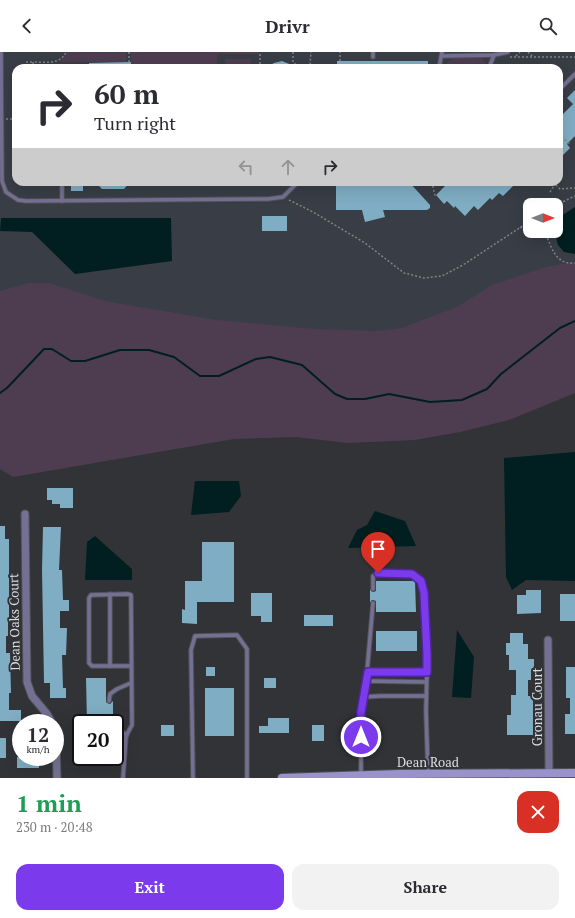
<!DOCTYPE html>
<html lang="en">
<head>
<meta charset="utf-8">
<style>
  body { margin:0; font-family:"PT Serif",serif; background:#f2f2f3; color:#2b2b33; height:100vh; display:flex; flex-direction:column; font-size:15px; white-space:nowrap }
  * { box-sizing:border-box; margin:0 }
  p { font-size:13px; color:#7c7c81 }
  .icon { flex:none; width:22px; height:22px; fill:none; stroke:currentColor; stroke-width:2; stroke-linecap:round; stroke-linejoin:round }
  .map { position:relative; height:726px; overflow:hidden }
  .details { display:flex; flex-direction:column; background:#fff; flex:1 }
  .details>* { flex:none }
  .banner { position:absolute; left:12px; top:12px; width:551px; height:122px; border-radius:12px; box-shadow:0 4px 16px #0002; background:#fff; color:#2b2b33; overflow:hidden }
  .needle { width:26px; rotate:90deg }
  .controls { position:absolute; left:523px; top:146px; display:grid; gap:8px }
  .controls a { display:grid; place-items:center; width:40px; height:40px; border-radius:8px; background:#fff; box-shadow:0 4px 16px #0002; font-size:20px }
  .speed { position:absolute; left:12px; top:662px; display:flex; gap:8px; font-size:20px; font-weight:700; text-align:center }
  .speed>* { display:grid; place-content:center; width:52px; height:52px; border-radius:50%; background:#fff; box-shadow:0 4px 16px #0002; line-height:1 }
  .speed small { font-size:10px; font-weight:400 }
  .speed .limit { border:2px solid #111; border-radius:6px; background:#fff; color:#111 }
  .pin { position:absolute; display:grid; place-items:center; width:34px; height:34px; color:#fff; margin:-41px -17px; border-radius:50% 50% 50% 0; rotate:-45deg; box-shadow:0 0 4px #0007 }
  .pin .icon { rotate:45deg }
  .me { position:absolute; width:44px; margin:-22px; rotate:0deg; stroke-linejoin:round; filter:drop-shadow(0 0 3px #0008) }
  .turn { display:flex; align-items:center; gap:14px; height:84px; padding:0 16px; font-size:18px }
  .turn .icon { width:52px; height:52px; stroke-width:2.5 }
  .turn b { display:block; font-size:28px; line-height:34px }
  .lanes { display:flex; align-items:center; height:38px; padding:0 16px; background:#0003; justify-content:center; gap:20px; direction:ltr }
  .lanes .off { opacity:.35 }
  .round { display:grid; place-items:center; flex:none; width:42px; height:42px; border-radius:12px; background:#f2f2f3 }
  .summary { display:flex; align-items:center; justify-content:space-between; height:68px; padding:0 16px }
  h1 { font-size:24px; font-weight:700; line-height:30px; color:#1e9e55 }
  .cta { display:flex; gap:8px; margin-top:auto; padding:8px 16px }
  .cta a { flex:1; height:46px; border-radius:12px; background:#7c3aed; color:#fff; font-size:16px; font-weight:700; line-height:46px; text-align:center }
  .cta a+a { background:#f2f2f3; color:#2b2b33 }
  header { display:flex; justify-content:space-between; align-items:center; height:52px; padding:0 16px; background:#fff; font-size:18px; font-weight:700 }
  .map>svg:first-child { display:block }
  .built { fill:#383d46; fill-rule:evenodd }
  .green { fill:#4e3d51 }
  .water { fill:#011f20 }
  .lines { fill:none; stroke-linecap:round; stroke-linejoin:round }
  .stream { stroke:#011f20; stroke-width:2 }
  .building { fill:#7fadc3 }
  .lane-casing { stroke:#505255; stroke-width:5.5 }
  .street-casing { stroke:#505255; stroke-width:9 }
  .secondary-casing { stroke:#505255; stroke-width:10 }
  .path { stroke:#808285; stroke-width:1.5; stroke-dasharray:2 2; stroke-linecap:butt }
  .lane { stroke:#757093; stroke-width:3.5 }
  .street { stroke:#757093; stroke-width:7 }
  .secondary { stroke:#9a92ca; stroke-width:8 }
  .route-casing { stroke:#51269a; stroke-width:10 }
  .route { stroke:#7c3aed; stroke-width:7 }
  .labels { text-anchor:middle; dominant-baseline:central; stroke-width:4; stroke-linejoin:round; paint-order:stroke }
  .street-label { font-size:13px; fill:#dcdde0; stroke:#313337 }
</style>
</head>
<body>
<header><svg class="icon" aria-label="back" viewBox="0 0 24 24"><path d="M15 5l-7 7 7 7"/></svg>Drivr<svg class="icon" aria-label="search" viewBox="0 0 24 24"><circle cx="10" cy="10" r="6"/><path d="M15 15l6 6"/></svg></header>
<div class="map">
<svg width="575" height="726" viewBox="0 0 575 726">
  <rect width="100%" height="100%" fill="#313337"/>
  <path class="built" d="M0,0H575V294L0,308ZM16,16H559V130H16ZM530,153H556V179H530Z"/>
  <g class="green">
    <polygon points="67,0 126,0 126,10 58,10 62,8"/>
    <polygon points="131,0 259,0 259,2 217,2 217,16 131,16"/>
    <path d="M458,5H481C485,9 487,11 485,16H443L450,8Z"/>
    <rect x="225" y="7" width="26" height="9"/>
    <polygon points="575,210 575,341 509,368 460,380 415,388 348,391 296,385 234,387 13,425 0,417 0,239 29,231 49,231 105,249 217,268 315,277 375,279 402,276 459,254 492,233 546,215"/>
  </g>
  <g class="water">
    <polygon points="575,155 575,202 564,200 558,193 555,182 561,164"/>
    <polygon points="1,166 171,166 172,209 75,222 32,180 0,179"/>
    <polygon points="575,400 575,529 526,528 512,538 506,525 504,406"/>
    <polygon points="195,429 239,429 241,444 229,460 191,463"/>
    <polygon points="375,459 405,469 416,494 348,496 357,478 367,473"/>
    <polygon points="95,484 132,517 132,528 85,528 87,490"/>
    <polygon points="457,578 474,605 471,646 452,645"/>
  </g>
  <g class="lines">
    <polyline class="stream" points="0,341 7,336 44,297 52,297 71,309 85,309 120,298 149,298 174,305 200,324 219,324 256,307 270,305 302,313 335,342 347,347 365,347 389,342 430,350 462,348 487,337 501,322 560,276 575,269"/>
  </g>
  <g class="building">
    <polygon points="282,9 299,16 265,16 274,11"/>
    <rect x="337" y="9" width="91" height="7"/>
    <polygon points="131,10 131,16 89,16 89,11"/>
    <polygon points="575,38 575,84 567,92 570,96 559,107 559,66 573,52 567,46"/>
    <rect x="71" y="130" width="12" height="9"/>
    <polygon points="95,130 130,130 124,137 102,137"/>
    <polygon points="336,130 409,130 430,153 430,156 427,158 383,158 385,165 365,170 362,158 336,158"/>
    <polygon points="449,130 517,130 503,144 499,141 492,148 490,146 478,158 474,154 465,164 455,154 454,156 447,149 444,152 436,143"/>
    <rect x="262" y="164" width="25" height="15"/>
    <polygon points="47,436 73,436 73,456 60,456 60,452 52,452 52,448 47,448"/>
    <polygon points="0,474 5,474 5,487 9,487 9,570 8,570 8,584 6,584 6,601 10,601 11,641 9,641 9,658 21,658 21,669 0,669"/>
    <polygon points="43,475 61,475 59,518 62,518 63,548 69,548 69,559 60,559 60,576 67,576 66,603 62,603 63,636 66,636 66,646 50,646 50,631 44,631 42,518"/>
    <polygon points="202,490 234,490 234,550 197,550 197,572 182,571 182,557 185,558 185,529 202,529"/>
    <polygon points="376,529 415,529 416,560 376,560 376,549 372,548 370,551 370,537 373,540 376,539"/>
    <polygon points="526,538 541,538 541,561 517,562 517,543 526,543"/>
    <polygon points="251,541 272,541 272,570 261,570 261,564 251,564"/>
    <rect x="560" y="542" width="15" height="27"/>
    <rect x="304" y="563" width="29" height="11"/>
    <rect x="376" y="579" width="41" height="20"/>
    <polygon points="510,581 523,581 523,592 528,592 528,607 534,607 534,619 531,619 531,628 528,628 528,644 533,644 533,683 507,683 507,663 511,663 511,643 516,643 516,618 509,618 509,603 506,603 506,591 510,591"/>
    <rect x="206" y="615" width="9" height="9"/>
    <polygon points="566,615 575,615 575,682 565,682 565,662 570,662 570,646 566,646"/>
    <polygon points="86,626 106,626 106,650 110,652 113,649 113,665 110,662 107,663 106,671 87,671"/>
    <rect x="264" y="626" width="12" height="10"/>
    <rect x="205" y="636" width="29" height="48"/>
    <polygon points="268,666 289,666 289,681 259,681 259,674 268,674"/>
    <rect x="161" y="673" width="13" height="11"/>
    <rect x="312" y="673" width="12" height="16"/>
    <rect x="0" y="686" width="6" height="20"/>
    <rect x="17" y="705" width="22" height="11"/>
  </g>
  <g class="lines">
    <defs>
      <g id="lane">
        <polyline points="1,0 2,129 6,140 18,148 26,149 268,147 283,145 298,130"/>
        <polyline points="373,0 373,5"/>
        <polyline points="442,4 494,3 508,0"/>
        <polyline points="439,16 442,0"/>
        <polyline points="489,16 494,3"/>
        <polyline points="559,38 575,22"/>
        <polyline points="42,130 62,131 62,149"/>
        <polyline points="373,537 373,524 378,521 412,522 421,529 424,541 427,602 427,619"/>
        <polyline points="110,542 110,614"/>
        <polyline points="367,620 373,551"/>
        <polyline points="366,629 426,630"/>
        <polyline points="363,645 380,644 426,644"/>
        <polyline points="109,649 110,642 117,637 131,631"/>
        <polyline points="109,665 111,671"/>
        <polyline points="115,676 127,683"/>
        <polyline points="361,723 361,661 367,620 427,619 426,659 428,721"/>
        <polyline points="123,726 126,684 132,673 131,543 128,542 91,543 89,546 89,611 92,614 131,614"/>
        <polyline points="193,726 191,598 195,584 237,583 247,597 247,726"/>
      </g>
      <g id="street">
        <polyline points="25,462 27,630 32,644 47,662 52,671"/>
        <polyline points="548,588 549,721"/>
        <polyline points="55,682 56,687 57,726"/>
      </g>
      <polyline id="secondary" points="282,726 400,722 575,721"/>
    </defs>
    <use href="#lane" class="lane-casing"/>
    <use href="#street" class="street-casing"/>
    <use href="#secondary" class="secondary-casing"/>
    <g class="path">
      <polyline points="129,0 129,10"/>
      <polyline points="293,0 293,10 298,14"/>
      <polyline points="528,0 532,4"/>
      <polyline points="516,4 520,0"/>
      <polyline points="510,5 575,5"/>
      <polyline points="340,9 340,0"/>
      <polyline points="26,10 33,10"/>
      <path d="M33,16V10C44,10 61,13 66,0"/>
      <polyline points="260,16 260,0"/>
      <polyline points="308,16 310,13 311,0"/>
      <polyline points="6,67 16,67"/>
      <polyline points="559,82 570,92"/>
      <polyline points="432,130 435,144"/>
      <polyline points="553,130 560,137 575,136"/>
      <polyline points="550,140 555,132"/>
      <polyline points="289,148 313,160 365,191 404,221 424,226 442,224 463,213 530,169"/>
      <polyline points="556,153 575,144"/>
      <polyline points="520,175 527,180 530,179"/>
      <path d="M544,179C552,194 554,213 575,211"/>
    </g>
    <use href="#lane" class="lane"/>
    <use href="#street" class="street"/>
    <use href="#secondary" class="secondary"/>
  </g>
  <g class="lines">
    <defs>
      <polyline id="route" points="361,685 361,660 368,620 427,620 427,602 424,541 421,529 412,522 378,521"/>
    </defs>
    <use href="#route" class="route-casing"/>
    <use href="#route" class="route"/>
  </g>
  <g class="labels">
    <g class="street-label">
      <text transform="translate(14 570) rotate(-91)">Dean Oaks Court</text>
      <text transform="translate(537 655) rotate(-90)">Gronau Court</text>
      <text x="428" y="710">Dean Road</text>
    </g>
  </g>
</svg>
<div class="controls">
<a><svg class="needle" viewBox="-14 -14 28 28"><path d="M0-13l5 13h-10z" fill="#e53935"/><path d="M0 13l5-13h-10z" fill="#7c7c81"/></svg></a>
</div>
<div class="speed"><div>12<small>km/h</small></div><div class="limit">20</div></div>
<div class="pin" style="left:378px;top:521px;background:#d93025"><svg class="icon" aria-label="arrive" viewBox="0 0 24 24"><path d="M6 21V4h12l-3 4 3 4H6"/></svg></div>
<svg class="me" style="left:361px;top:685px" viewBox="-20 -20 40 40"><circle r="17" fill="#7c3aed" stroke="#fff" stroke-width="3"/><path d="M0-11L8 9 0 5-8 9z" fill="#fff"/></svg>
<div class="banner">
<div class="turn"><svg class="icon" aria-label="right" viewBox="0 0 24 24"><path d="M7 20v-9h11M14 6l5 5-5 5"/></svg><div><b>60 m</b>Turn right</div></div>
<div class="lanes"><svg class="icon off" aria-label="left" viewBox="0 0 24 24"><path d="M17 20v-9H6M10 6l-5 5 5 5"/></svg><svg class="icon off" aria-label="ahead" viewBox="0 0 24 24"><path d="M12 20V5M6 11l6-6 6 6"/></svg><svg class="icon" aria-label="right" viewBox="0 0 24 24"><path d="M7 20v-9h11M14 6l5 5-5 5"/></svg></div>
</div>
</div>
<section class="details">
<div class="summary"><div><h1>1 min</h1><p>230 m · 20:48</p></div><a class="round" style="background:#d93025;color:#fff"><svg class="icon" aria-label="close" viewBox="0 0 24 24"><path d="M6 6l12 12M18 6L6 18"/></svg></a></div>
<div class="cta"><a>Exit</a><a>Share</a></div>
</section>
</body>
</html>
